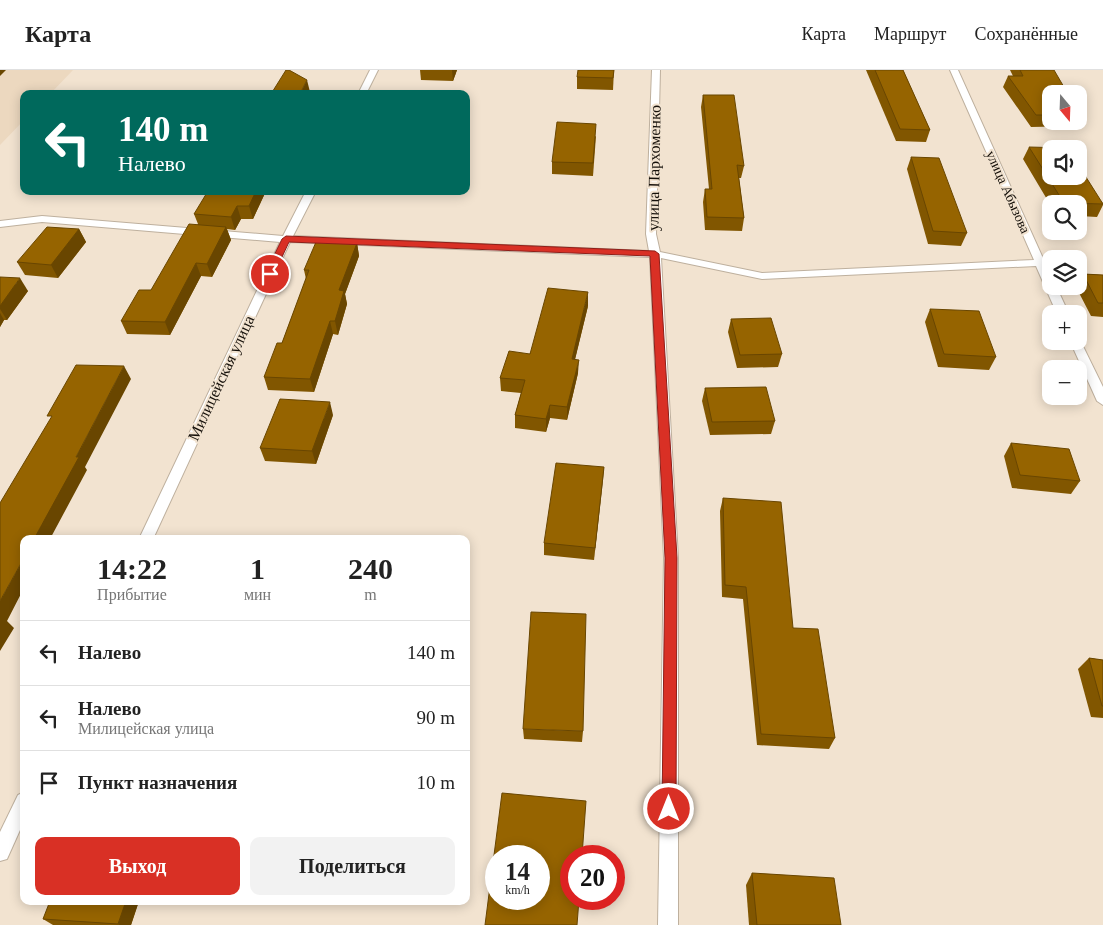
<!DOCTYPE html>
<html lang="ru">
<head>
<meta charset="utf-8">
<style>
  body { margin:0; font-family:"Times New Roman",serif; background:#f2f2f2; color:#222; height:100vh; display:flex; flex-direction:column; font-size:19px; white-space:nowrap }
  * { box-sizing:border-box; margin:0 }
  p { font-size:16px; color:#767676 }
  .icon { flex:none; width:28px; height:28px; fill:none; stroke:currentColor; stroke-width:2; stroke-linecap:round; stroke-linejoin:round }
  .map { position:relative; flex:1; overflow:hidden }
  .details { position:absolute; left:20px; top:465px; width:450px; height:370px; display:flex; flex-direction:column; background:#fff; border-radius:10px; box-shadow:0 2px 12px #0003 }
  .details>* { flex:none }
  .hud { position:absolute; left:20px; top:20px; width:450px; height:105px; border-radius:10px; box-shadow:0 2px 12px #0003; background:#00695c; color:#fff; overflow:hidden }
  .needle { width:32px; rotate:161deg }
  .buttons { position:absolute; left:1042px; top:15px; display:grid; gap:10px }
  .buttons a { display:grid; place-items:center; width:45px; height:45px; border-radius:10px; background:#fff; box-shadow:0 2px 12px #0003; font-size:25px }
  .speed { position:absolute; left:485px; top:775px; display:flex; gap:10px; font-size:25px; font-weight:700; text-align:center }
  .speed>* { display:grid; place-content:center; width:65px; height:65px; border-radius:50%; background:#fff; box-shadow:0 2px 12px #0003; line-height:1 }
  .speed small { font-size:12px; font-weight:400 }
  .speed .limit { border:8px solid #d22; background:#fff; color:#111 }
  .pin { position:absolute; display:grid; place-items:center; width:42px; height:42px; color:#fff; margin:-21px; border:2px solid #fff; border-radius:50%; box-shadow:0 1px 5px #0007 }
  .me { position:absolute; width:55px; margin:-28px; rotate:0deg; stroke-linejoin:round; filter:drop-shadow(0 0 4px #0008) }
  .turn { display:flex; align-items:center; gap:18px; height:105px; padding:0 15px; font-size:22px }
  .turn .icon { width:65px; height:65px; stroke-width:2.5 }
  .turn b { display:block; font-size:35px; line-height:42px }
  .eta { display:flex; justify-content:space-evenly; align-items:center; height:85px; text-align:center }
  .eta b { font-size:30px; font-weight:600; line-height:35px }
  .action { display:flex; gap:10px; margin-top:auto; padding:10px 15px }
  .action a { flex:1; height:58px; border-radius:10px; background:#d93025; color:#fff; font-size:20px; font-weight:600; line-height:58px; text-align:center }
  .action a+a { background:#f2f2f2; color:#222 }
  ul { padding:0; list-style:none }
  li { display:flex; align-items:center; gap:15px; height:65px; padding:0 15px; border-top:1px solid #e0e0e0 }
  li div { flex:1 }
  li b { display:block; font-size:19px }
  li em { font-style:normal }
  header { display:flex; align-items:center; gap:30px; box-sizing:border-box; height:70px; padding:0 25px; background:#fff; border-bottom:1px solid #e0e0e0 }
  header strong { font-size:24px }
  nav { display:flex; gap:28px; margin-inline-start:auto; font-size:18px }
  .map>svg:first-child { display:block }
  .built { fill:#ecd8bf }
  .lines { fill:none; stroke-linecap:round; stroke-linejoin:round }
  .lane-casing { stroke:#beb09e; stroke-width:2 }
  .lane { fill:#fff; fill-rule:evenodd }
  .wall { fill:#815600 }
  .shaded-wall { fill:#694600 }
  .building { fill:#966400; stroke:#694600; fill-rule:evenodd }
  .route { fill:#d93025; stroke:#8d1f18 }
  .labels { text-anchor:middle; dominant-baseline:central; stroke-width:4; stroke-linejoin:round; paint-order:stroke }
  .far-street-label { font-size:14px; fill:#15100a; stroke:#f2e3d0 }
  .street-label { font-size:16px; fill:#15100a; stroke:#f2e3d0 }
</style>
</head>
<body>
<header>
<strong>Карта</strong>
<nav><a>Карта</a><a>Маршрут</a><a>Сохранённые</a></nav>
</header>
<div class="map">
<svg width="1103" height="855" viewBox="0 0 1103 855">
  <rect width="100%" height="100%" fill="#f2e3d0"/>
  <polygon class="built" points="0,0 73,0 50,24 24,24 24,50 0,75"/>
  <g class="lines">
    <defs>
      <g id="lane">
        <polygon points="370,0 378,0 366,24 358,24"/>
        <polygon points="652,0 660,0 656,164 660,182 762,203 1034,190 950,0 958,0 1051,206 1051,216 1056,216 1069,244 1057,244 1036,196 762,209 661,188 678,488 678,855 658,855 664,488 650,187 290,172 153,469 139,469 280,172 42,152 0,157 0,151 42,146 283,166 306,121 316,121 293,166 649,181 646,164"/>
        <polygon points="1079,268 1103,317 1103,335 1097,331 1070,271 1079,271"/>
        <polygon points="24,722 24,751 7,789 0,791 0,762 18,725"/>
      </g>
    </defs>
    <use href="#lane" class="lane-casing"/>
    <use href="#lane" class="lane"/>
  </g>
  <g class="wall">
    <polygon points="420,0 457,0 453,11 421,10"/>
    <polygon points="614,0 613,20 577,19 577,7"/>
    <polygon points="866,0 903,0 930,60 926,72 896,71"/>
    <polygon points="1010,0 1054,0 1051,24 1051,51 1079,51 1079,37 1085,45 1079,56 1031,57 1003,17 1008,6 1013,6"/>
    <polygon points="703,25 744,96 741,108 739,108 744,148 742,161 705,160 703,132 705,119 709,119 701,37"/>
    <polygon points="596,66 593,106 552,104 552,92"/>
    <polygon points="1029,77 1103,133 1103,135 1097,147 1079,146 1079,134 1051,134 1051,136 1023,89"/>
    <polygon points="911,87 967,163 961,176 928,174 907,99"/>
    <polygon points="266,121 253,149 241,149 235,160 227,159 231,170 212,207 201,206 170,265 127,264 121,251 151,220 198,154 194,144"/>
    <polygon points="352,121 390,121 389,123"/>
    <polygon points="79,159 86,172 58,208 25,205 17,192"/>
    <polygon points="357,173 359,186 345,224 347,234 338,265 333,264 314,322 268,320 264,307 282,273 306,209 304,200"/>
    <polygon points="1083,204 1103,205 1103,247 1091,246 1076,217 1077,216 1079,216 1079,212"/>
    <polygon points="0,207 28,221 7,250 4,250 0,257"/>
    <polygon points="588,236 575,289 578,303 567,350 550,348 546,362 515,358 515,345 521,323 501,321 500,308"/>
    <polygon points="930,239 996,287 989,300 938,297 925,252"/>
    <polygon points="731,249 782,284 778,297 737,298 728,262"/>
    <polygon points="705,318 775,351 771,364 710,365 702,331"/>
    <polygon points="333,345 316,394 265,391 260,378"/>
    <polygon points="1011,373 1080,411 1071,424 1012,418 1004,386"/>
    <polygon points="604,397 594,490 544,485 544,473"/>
    <polygon points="723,428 793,558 835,668 829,679 757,675 743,529 722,527 720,441"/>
    <polygon points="1089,588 1103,590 1103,648 1091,647 1078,599"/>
    <polygon points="523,659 583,661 582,672 524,669"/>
    <polygon points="752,803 841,855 749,855 746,815"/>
    <polygon points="139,831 131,855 53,855 43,849"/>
  </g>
  <g class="shaded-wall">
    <polygon points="0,0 6,0 0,6"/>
    <polygon points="452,0 457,0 453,11"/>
    <polygon points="307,10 310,22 309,24 300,24"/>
    <polygon points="256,121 266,121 253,149 249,136"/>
    <polygon points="237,136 241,149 235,160 231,147"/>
    <polygon points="226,157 231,170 212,207 207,194"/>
    <polygon points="79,159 86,172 58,208 51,195"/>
    <polygon points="357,173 359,186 345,224 347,234 338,265 335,251 339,220"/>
    <polygon points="196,193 201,206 170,265 165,252"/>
    <polygon points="20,208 28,221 7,250 0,239 0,236"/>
    <polygon points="588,222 588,236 572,302 572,289"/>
    <polygon points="0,243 4,250 0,257"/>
    <polygon points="330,251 333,264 314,322 310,309"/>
    <polygon points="579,290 578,303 567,350 567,337"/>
    <polygon points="124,296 131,309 85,397 87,400 50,469 34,469 76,387"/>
    <polygon points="330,332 333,345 316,394 312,381"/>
    <polygon points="550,335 550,348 546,362 546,349"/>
    <polygon points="604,397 603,410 594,490 595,478"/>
    <polygon points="24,488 24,518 7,551 14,558 0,581 0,531"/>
    <polygon points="126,831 139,831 131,855 119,855 118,854"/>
  </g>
  <g class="building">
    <polygon points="286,0 289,0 307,10 300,24 271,24"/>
    <polygon points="578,0 614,0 613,8 577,7"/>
    <polygon points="875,0 903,0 930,60 900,59"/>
    <polygon points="1020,0 1054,0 1068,24 1051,24 1051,45 1036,45 1008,6 1023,6"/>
    <polygon points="703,25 734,25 744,96 737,95 744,148 707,147 705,119 712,119"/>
    <polygon points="1079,37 1085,45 1079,45"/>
    <polygon points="557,52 596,54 593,93 552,92"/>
    <polygon points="1029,77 1066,78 1067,79 1051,79 1051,106 1079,106 1079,96 1103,134 1064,133"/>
    <polygon points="911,87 939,88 967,163 933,161"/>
    <polygon points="208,121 256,121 249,136 237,136 231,147 194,144"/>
    <polygon points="189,154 226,157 207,194 196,193 165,252 121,251 139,220 151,220"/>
    <polygon points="47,157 79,159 51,195 17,192"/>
    <polygon points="316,172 357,173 339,220 344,221 335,251 330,251 310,309 264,307 277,273 282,273 309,200 304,200"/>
    <polygon points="1083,204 1103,205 1103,233 1098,233"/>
    <polygon points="0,207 20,208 0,236"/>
    <polygon points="548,218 588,222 572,289 579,290 567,337 550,335 546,349 515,345 525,310 500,308 509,281 530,284"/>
    <polygon points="930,239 979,241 996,287 944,284"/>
    <polygon points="771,248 782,284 740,285 731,249"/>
    <polygon points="76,295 124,296 76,387 79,387 34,469 24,469 24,488 0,531 0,433 52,346 47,346"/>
    <polygon points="766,317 775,351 712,352 705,318"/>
    <polygon points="280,329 330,332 312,381 260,378"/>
    <polygon points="1011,373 1069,379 1080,411 1020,405"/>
    <polygon points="556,393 604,397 595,478 544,473"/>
    <polygon points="723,428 781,432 793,558 818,559 835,668 761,664 746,517 725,515"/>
    <polygon points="531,542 586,544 583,661 523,659"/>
    <polygon points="1089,588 1103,590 1103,636 1102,636"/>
    <path d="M502,723L586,731L582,786H571V829H579L577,855H485ZM496,786H539V829H496Z"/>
    <polygon points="752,803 834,808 841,855 757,855"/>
    <polygon points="50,831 126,831 118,854 43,849"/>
  </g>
  <polygon class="route" points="286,166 655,181 659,184 677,488 676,739 674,744 669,746 664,744 662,739 665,488 650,186 289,172 274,204 266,206 265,204 282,169"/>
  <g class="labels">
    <g class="far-street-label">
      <text transform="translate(1008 122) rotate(66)">улица Абызова</text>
    </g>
    <g class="street-label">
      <text transform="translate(654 98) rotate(-89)">улица Пархоменко</text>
      <text transform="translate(221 308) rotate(-65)">Милицейская улица</text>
    </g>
  </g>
</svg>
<div class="buttons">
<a><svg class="needle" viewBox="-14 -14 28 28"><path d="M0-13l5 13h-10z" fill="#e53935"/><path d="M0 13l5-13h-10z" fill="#767676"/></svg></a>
<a><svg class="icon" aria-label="sound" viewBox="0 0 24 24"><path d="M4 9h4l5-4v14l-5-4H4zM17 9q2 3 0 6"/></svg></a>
<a><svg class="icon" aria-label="search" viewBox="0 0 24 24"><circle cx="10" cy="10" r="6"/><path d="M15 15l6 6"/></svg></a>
<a><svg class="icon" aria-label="layers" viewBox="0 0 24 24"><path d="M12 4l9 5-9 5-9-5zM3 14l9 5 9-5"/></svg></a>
<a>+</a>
<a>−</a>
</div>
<div class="speed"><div>14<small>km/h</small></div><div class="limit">20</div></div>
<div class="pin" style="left:270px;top:204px;background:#d93025"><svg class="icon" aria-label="arrive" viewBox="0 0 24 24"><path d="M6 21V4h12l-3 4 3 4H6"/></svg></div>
<svg class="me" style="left:669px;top:739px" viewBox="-20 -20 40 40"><circle r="17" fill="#d93025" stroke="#fff" stroke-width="3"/><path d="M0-11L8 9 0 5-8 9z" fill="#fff"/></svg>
<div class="hud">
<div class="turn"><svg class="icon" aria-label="left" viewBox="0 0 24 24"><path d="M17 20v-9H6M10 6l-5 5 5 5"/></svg><div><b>140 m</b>Налево</div></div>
</div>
<section class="details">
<div class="eta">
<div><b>14:22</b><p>Прибытие</p></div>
<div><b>1</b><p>мин</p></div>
<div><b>240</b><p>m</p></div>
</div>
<ul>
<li><svg class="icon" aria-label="left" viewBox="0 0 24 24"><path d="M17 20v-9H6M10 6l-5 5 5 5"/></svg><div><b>Налево</b></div><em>140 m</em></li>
<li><svg class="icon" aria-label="left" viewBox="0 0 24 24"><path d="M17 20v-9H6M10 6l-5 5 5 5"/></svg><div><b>Налево</b><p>Милицейская улица</p></div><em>90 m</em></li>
<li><svg class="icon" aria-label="arrive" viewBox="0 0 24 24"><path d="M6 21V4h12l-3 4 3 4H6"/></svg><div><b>Пункт назначения</b></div><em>10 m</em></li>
</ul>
<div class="action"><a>Выход</a><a>Поделиться</a></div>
</section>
</div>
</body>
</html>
